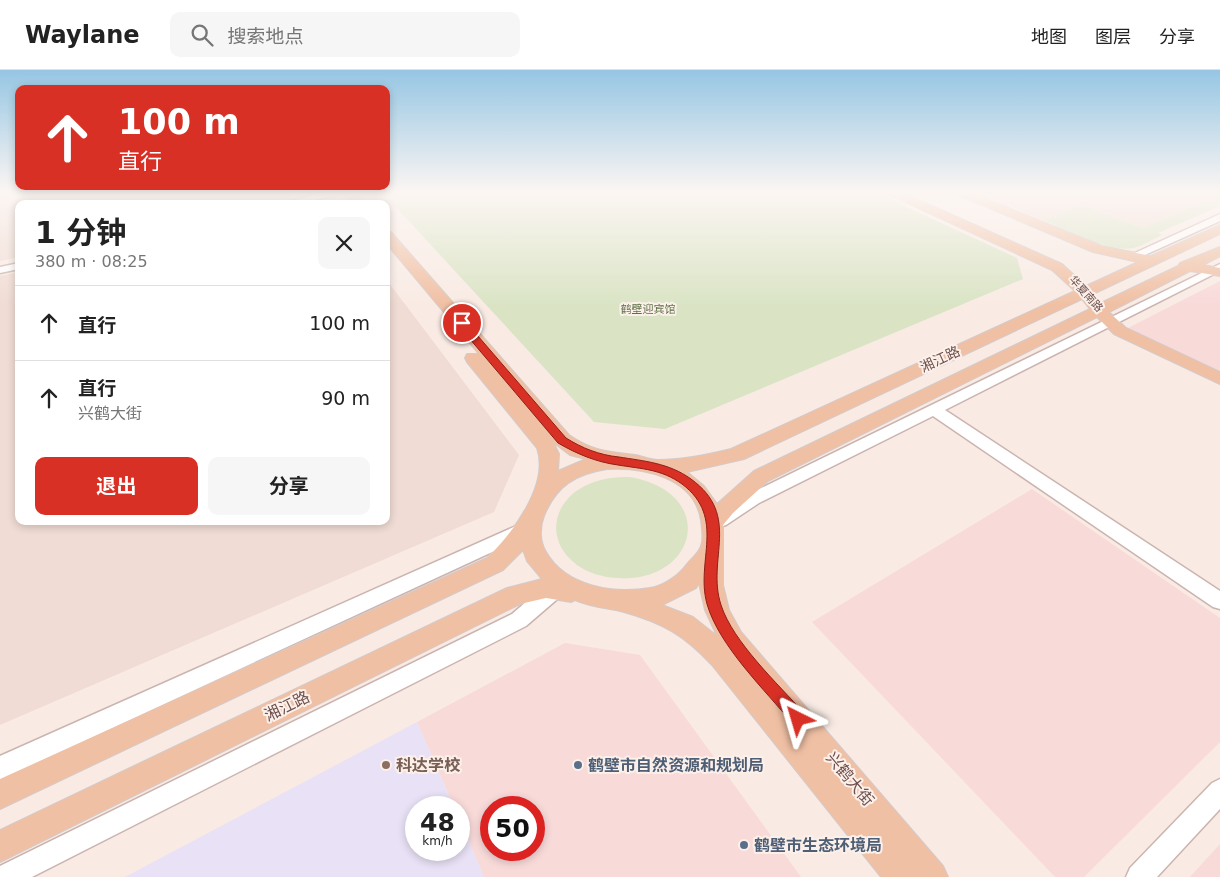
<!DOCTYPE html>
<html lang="zh">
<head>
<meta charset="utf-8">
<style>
  body { margin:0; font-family:"DejaVu Sans","Noto Sans SC",sans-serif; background:#f6f6f6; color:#222; height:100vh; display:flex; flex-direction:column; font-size:19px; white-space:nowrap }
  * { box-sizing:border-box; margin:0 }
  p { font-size:16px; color:#767676 }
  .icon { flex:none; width:28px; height:28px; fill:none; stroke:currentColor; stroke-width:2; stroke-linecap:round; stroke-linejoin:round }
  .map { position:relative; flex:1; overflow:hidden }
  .panel { position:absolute; left:15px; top:130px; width:375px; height:325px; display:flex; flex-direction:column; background:#fff; border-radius:10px; box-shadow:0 2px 8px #0003 }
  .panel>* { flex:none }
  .guide { position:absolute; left:15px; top:15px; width:375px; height:105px; border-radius:10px; box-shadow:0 2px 8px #0003; background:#d93025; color:#fff; overflow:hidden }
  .speed { position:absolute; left:405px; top:726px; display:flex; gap:10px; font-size:25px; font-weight:700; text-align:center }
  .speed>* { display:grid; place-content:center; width:65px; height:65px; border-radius:50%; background:#fff; box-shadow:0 2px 8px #0003; line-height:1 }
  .speed small { font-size:12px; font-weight:400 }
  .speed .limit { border:8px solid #d22; background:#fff; color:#111 }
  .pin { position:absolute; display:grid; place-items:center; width:42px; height:42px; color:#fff; margin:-21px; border:2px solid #fff; border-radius:50%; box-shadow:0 1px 5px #0007 }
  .me { position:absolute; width:55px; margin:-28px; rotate:320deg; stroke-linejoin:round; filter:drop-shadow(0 0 4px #0008) }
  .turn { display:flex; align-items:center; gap:18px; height:105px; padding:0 20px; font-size:22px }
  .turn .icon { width:65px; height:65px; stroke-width:2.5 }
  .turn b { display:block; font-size:35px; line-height:42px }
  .round { display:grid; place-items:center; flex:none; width:52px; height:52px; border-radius:10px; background:#f6f6f6 }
  .head { display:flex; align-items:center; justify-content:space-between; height:85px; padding:0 20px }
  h1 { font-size:30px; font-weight:700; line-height:38px }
  .button { display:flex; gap:10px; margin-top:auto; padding:10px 20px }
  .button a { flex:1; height:58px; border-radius:10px; background:#d93025; color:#fff; font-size:20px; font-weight:700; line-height:58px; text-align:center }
  .button a+a { background:#f6f6f6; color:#222 }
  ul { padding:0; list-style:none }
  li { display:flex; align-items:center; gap:15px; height:75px; padding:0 20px; border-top:1px solid #e0e0e0 }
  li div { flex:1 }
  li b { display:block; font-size:19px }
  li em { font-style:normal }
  header { display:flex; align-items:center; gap:30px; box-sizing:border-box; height:70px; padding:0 25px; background:#fff; border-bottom:1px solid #e0e0e0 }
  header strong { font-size:24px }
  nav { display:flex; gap:28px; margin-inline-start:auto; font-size:18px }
  .search { width:350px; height:45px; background:#f6f6f6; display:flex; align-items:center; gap:12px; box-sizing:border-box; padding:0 18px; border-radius:10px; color:#767676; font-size:19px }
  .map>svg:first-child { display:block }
  .residential { fill:#f0dcd4 }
  .commercial { fill:#f8dad9; fill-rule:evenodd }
  .education { fill:#e9e1f5 }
  .green { fill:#dae4c5 }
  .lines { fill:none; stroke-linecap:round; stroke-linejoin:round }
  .minor-casing { stroke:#cbb4af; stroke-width:3 }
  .major-casing { stroke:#d4caca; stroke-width:2 }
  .minor { fill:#fff; fill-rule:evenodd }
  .major { fill:#f0c0a4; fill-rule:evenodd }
  .route { fill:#d93025; stroke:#8d1f18 }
  .education-dot { fill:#8d6e63; stroke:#fcf0ea; stroke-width:2 }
  .service-dot { fill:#5c6f8a; stroke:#fcf0ea; stroke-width:2 }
  .labels { text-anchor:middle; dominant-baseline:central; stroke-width:4; stroke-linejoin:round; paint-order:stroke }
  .far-street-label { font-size:11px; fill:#6e504d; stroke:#fcf0ea }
  .far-park-label { font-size:11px; fill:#5f7247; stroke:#fcf0ea }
  .street-label { font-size:14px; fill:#6e504d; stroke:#fcf0ea }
  .near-street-label { font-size:16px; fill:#6e504d; stroke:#fcf0ea }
  .near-education-label { font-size:16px; font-weight:bold; fill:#785e54; stroke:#fcf0ea; text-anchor:start }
  .near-service-label { font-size:16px; font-weight:bold; fill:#4e5e75; stroke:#fcf0ea; text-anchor:start }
</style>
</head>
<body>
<header>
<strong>Waylane</strong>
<div class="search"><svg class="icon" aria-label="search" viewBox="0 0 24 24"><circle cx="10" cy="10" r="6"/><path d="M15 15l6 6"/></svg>搜索地点</div>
<nav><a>地图</a><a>图层</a><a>分享</a></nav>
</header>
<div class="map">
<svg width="1220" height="807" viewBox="0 0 1220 807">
  <rect width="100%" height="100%" fill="#f9ebe4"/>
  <g class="residential">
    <polygon points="0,122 301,122 295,127 264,134 19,134 19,187 0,191"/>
    <polygon points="976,122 1220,122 1220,125 1142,158 1082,135 1043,150"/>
    <polygon points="19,202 19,451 386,451 386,209 519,385 494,442 0,655 0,206"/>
  </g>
  <g class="commercial">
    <polygon points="1220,211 1220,305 1126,259"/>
    <polygon points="1032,419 1220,548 1220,672 1084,807 1055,807 812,552"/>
    <path d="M565,573L640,585L801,807H484L459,748V738L454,737L417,652ZM491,738H534V780H491Z"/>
    <polygon points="1220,774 1220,807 1190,807"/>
  </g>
  <polygon class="education" points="417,652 454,737 416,738 416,780 459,780 459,748 484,807 125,807"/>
  <g class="green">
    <polygon points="382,122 874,122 1017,188 1023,209 665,359 594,352"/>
    <path d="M1220,125V136L1158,163L1162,165C1153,169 1143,176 1133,178C1108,183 1066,159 1043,150L1082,135L1142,158Z"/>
    <path d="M630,407C720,423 697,515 616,508C602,507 588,503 577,495C543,470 553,429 589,414C602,408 616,407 630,407Z"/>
  </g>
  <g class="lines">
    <defs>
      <g id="minor">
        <polygon points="325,122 342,122 340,124 298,134 279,134"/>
        <polygon points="1220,144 1220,151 1136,189 1128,189 1126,187"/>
        <polygon points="19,193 19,199 0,203 0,197"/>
        <polygon points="1220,194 1220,201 945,340 1220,521 1220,539 1213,537 933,346 759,433 726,455 720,457 714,455 711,450 714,445 747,425"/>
        <polygon points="525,452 531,454 534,459 531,464 0,710 0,686"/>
        <polygon points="555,511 562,513 565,519 562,525 526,556 32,807 0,807 0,796 512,544 548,513"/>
        <polygon points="1220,709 1220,739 1157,807 1126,807 1130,798 1212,713"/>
      </g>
      <g id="major">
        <polygon points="343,122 355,122 365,134 352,134"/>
        <path d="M886,122H901L1062,194L1086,216L1138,192L1093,182L956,124L954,122H970L1102,176L1151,186L1220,155V164L1093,224L1101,233L1178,196L1180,193L1220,177V186L1203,195L1220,198V206L1190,201L1109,242L1126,258L1220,302V314L1114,264L1097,247L768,411L733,443L723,455V515L729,540L741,562L943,796L948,807H881L712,595C684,565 663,553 624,542C608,538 591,537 575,530L571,532L546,528L520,534L0,792V760L507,518L542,509L527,491L523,480L503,500L0,739V709L487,488C512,464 550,415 537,378L467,292L465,288L467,284H479L541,358L386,173V161L391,162L569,365C592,381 608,382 635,385C642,386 650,390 658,390C682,390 707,385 731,379L1075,221L1052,200L888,124ZM1082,229L1090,239L754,401L717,434L704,416L687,402L744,389ZM553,372L570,385L586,389L558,401L559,384ZM607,399C643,397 694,407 701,450C702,458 704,469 701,476C699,483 691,489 687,494C679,505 664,516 650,518C614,524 566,517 546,482C539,471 540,456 544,446C556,416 575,404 607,399ZM699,513L705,540L717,566L693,547L662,535L696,518Z"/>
      </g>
    </defs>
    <use href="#minor" class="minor-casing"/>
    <use href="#major" class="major-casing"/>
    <use href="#minor" class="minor"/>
    <use href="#major" class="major"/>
  </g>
  <linearGradient id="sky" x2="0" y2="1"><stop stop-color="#96c6e3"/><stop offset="0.52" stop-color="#fcf6f3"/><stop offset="1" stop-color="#fcf6f3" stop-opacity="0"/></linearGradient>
  <rect width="1220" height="235" fill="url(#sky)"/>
  <path class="route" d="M462,250L465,251L566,368C582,378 599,385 619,387C644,391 669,393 691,409C742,446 706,489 721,535C733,572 778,614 804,643L806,649L804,654L798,656L793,654C765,620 719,576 707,534C695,491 727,448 682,414C661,399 642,399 618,395C596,392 577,384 558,373L458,255V251Z"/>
  <circle class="education-dot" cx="386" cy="695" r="5"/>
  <g class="service-dot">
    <circle cx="578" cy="695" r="5"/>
    <circle cx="744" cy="775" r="5"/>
  </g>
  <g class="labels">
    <g class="far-street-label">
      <text transform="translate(1086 224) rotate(48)">华夏南路</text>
    </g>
    <g class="far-park-label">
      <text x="648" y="239">鹤壁迎宾馆</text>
    </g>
    <g class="street-label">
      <text transform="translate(940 289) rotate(-25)">湘江路</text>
    </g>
    <g class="near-street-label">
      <text transform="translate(287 636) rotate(-26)">湘江路</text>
      <text transform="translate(850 709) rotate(50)">兴鹤大街</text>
    </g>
    <g class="near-education-label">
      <text x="396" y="695">科达学校</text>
    </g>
    <g class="near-service-label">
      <text x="588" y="695">鹤壁市自然资源和规划局</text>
      <text x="754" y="775">鹤壁市生态环境局</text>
    </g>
  </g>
</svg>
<div class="speed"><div>48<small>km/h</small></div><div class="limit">50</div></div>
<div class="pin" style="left:462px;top:253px;background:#d93025"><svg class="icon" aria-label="arrive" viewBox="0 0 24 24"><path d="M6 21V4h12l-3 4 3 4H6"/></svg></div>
<svg class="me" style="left:798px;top:649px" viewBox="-20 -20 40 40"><path d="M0-17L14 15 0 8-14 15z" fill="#d93025" stroke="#fff" stroke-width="4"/></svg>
<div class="guide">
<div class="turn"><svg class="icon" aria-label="ahead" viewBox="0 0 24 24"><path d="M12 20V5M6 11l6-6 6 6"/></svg><div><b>100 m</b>直行</div></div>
</div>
<section class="panel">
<div class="head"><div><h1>1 分钟</h1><p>380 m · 08:25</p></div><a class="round"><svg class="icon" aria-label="close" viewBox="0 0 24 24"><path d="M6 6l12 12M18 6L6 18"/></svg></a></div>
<ul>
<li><svg class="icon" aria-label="ahead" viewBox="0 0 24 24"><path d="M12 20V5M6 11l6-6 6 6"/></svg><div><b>直行</b></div><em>100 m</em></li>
<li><svg class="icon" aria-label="ahead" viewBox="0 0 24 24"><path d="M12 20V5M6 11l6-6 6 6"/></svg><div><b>直行</b><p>兴鹤大街</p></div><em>90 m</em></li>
</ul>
<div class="button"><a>退出</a><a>分享</a></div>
</section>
</div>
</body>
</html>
